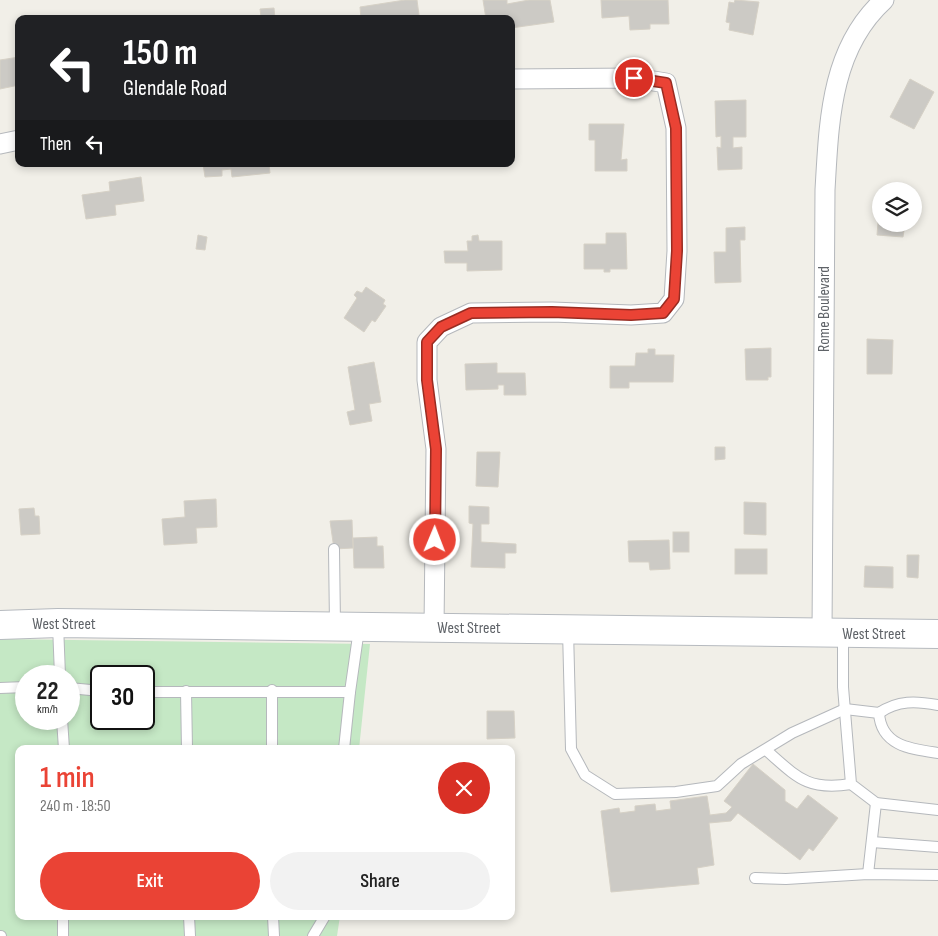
<!DOCTYPE html>
<html lang="en">
<head>
<meta charset="utf-8">
<style>
  body { margin:0; font-family:"Sofia Sans Condensed",sans-serif; background:#f2f2f2; color:#222; height:100vh; display:flex; flex-direction:column; font-size:19px; white-space:nowrap }
  * { box-sizing:border-box; margin:0 }
  p { font-size:16px; color:#767676 }
  .icon { flex:none; width:28px; height:28px; fill:none; stroke:currentColor; stroke-width:2; stroke-linecap:round; stroke-linejoin:round }
  .map { position:relative; flex:1; overflow:hidden }
  .drawer { position:absolute; left:15px; top:745px; width:500px; height:175px; display:flex; flex-direction:column; background:#fff; border-radius:10px; box-shadow:0 2px 8px #0003 }
  .drawer>* { flex:none }
  .banner { position:absolute; left:15px; top:15px; width:500px; height:152px; border-radius:10px; box-shadow:0 2px 8px #0003; background:#202124; color:#fff; overflow:hidden }
  .tools { position:absolute; left:872px; top:182px; display:grid; gap:10px }
  .tools a { display:grid; place-items:center; width:50px; height:50px; border-radius:50%; background:#fff; box-shadow:0 2px 8px #0003; font-size:25px }
  .speed { position:absolute; left:15px; top:665px; display:flex; gap:10px; font-size:25px; font-weight:700; text-align:center }
  .speed>* { display:grid; place-content:center; width:65px; height:65px; border-radius:50%; background:#fff; box-shadow:0 2px 8px #0003; line-height:1 }
  .speed small { font-size:12px; font-weight:400 }
  .speed .limit { border:2px solid #111; border-radius:8px; background:#fff; color:#111 }
  .pin { position:absolute; display:grid; place-items:center; width:42px; height:42px; color:#fff; margin:-21px; border:2px solid #fff; border-radius:50%; box-shadow:0 1px 5px #0007 }
  .me { position:absolute; width:55px; margin:-28px; rotate:1deg; stroke-linejoin:round; filter:drop-shadow(0 0 4px #0008) }
  .turn { display:flex; align-items:center; gap:18px; height:105px; padding:0 25px; font-size:22px }
  .turn .icon { width:65px; height:65px; stroke-width:2.5 }
  .turn b { display:block; font-size:35px; line-height:42px }
  .then { display:flex; align-items:center; height:48px; padding:0 25px; background:#0003; gap:10px; font-size:19px }
  .round { display:grid; place-items:center; flex:none; width:52px; height:52px; border-radius:26px; background:#f2f2f2 }
  .head { display:flex; align-items:center; justify-content:space-between; height:85px; padding:0 25px }
  h1 { font-size:30px; font-weight:600; line-height:38px; color:#ea4335 }
  .action { display:flex; gap:10px; margin-top:auto; padding:10px 25px }
  .action a { flex:1; height:58px; border-radius:30px; background:#ea4335; color:#fff; font-size:20px; font-weight:600; line-height:58px; text-align:center }
  .action a+a { background:#f2f2f2; color:#222 }
  .map>svg:first-child { display:block }
  .green { fill:#c5e8c5; fill-rule:evenodd }
  .building { fill:#cccac5; stroke:#d6d1c6 }
  .lines { fill:none; stroke-linecap:round; stroke-linejoin:round }
  .service-casing { stroke:#b5b8bc; stroke-width:12 }
  .minor-casing { stroke:#b5b8bc; stroke-width:21 }
  .secondary-casing { stroke:#b6babf; stroke-width:30 }
  .service { stroke:#fff; stroke-width:10 }
  .minor { stroke:#fff; stroke-width:19 }
  .secondary { stroke:#fff; stroke-width:28 }
  .route-casing { stroke:#982c22; stroke-width:12 }
  .route { stroke:#ea4335; stroke-width:9 }
  .labels { text-anchor:middle; dominant-baseline:central; stroke-width:4; stroke-linejoin:round; paint-order:stroke }
  .street-label { font-size:16px; fill:#5f6368; stroke:#fff }
</style>
</head>
<body>
<div class="map">
<svg width="938" height="936" viewBox="0 0 938 936">
  <rect width="100%" height="100%" fill="#f1efe8"/>
  <path class="green" d="M0,639L370,644L359,749H19V916H340L337,936H0ZM26,676H69V719H26ZM101,676H144V719H101Z"/>
  <g class="building">
    <polygon points="405,0 417,0 419,15 403,19 361,19 360,7"/>
    <polygon points="483,0 507,0 507,4 529,0 550,0 554,22 511,28 511,19 486,19"/>
    <polygon points="601,0 668,0 669,24 650,24 650,29 630,30 629,16 602,18"/>
    <polygon points="735,0 759,2 753,35 729,30 730,23 726,22 729,2 734,3"/>
    <polygon points="274,8 275,19 244,19 261,17 260,9"/>
    <polygon points="19,57 19,85 0,89 0,60"/>
    <polygon points="910,79 934,92 914,129 890,117"/>
    <polygon points="746,100 746,137 733,137 733,148 742,147 742,169 718,170 717,147 721,148 721,136 716,137 715,101"/>
    <polygon points="589,124 624,124 621,160 627,159 627,171 595,171 595,140 589,140"/>
    <polygon points="203,164 269,164 270,173 232,177 231,169 222,170 222,176 205,177"/>
    <polygon points="141,177 144,201 115,205 116,215 86,219 82,195 110,191 109,182"/>
    <polygon points="880,198 881,224 905,224 903,237 877,235"/>
    <polygon points="745,227 745,240 740,240 741,282 715,283 714,252 726,252 726,228"/>
    <polygon points="606,233 626,233 627,269 610,269 610,272 604,272 604,269 584,269 584,244 606,244"/>
    <polygon points="198,235 207,237 205,250 196,249"/>
    <polygon points="478,235 479,241 502,241 502,270 467,271 467,263 445,263 444,251 468,251 467,241 472,241 472,236"/>
    <polygon points="366,287 385,300 383,304 386,306 375,322 372,320 364,332 344,318 357,298 354,295 357,291 362,293"/>
    <polygon points="867,339 893,340 892,374 867,374"/>
    <polygon points="771,348 771,377 768,377 768,380 746,380 745,349"/>
    <polygon points="648,349 655,349 655,355 674,355 673,382 629,382 629,388 610,388 610,366 635,366 636,353 648,353"/>
    <polygon points="374,362 381,402 369,404 372,421 350,425 347,412 355,410 348,367"/>
    <polygon points="497,363 497,373 525,373 526,395 504,395 504,385 498,385 498,389 466,390 465,364"/>
    <polygon points="715,447 725,447 725,459 715,460"/>
    <polygon points="477,452 500,452 498,487 476,486"/>
    <polygon points="216,499 217,527 196,528 197,543 164,545 162,519 185,517 184,501"/>
    <polygon points="744,502 766,503 766,535 744,534"/>
    <polygon points="469,506 489,507 489,524 481,524 481,542 516,544 516,553 505,553 505,568 471,567 473,524 469,523"/>
    <polygon points="34,508 35,516 39,516 40,534 21,535 19,509"/>
    <polygon points="352,520 353,548 334,549 330,521"/>
    <rect x="673" y="532" width="16" height="20"/>
    <polygon points="377,537 377,546 383,546 384,568 354,568 353,538"/>
    <polygon points="669,540 670,569 650,570 649,562 629,562 628,541"/>
    <rect x="735" y="549" width="32" height="25"/>
    <polygon points="907,555 919,555 918,578 907,577"/>
    <polygon points="865,566 893,567 893,588 864,587"/>
    <polygon points="487,711 514,711 515,738 487,739"/>
    <polygon points="753,764 785,790 785,801 797,809 808,795 838,818 813,851 809,848 800,860 738,813 731,821 709,823 714,865 697,868 699,884 611,892 601,811 619,808 620,813 635,811 635,806 655,804 656,811 671,809 670,801 707,796 710,815 726,813 732,807 724,801"/>
  </g>
  <g class="lines">
    <defs>
      <g id="service">
        <polyline points="334,549 335,625"/>
        <polyline points="58,624 60,676"/>
        <path d="M568,630L571,749L585,775L615,794L676,792L717,786L741,764L792,733L845,709L879,713C898,700 916,701 938,705"/>
        <polyline points="843,634 843,687 851,784 876,803 938,810"/>
        <polyline points="0,688 26,687"/>
        <polyline points="69,688 101,691"/>
        <polyline points="186,691 187,749"/>
        <polyline points="144,692 350,692 344,749"/>
        <polyline points="350,692 359,629"/>
        <path d="M879,713C881,746 911,749 938,753"/>
        <polyline points="62,719 64,749"/>
        <polyline points="272,749 272,690"/>
        <path d="M766,750C797,777 807,791 851,784"/>
        <polyline points="872,842 938,847"/>
        <polyline points="868,874 876,803"/>
        <polyline points="755,878 786,879 868,874 938,875"/>
        <polyline points="189,916 190,936"/>
        <polyline points="273,916 274,936"/>
        <polyline points="0,936 1,936"/>
        <polyline points="63,936 63,916"/>
        <polyline points="313,936 325,916"/>
      </g>
      <g id="minor">
        <polyline points="0,144 19,140"/>
        <polyline points="434,628 436,449 427,380 427,342 441,327 471,313 552,312 631,315 663,313 674,299 677,251 676,128 666,83 635,78 511,79"/>
        <path d="M822,633L825,190C829,123 830,49 884,0"/>
      </g>
      <polyline id="secondary" points="0,625 58,623 938,634"/>
    </defs>
    <use href="#service" class="service-casing"/>
    <use href="#minor" class="minor-casing"/>
    <use href="#secondary" class="secondary-casing"/>
    <use href="#service" class="service"/>
    <use href="#minor" class="minor"/>
    <use href="#secondary" class="secondary"/>
  </g>
  <g class="lines">
    <defs>
      <polyline id="route" points="435,540 436,449 427,380 427,342 441,327 471,313 552,312 631,315 663,313 674,299 677,251 676,128 666,83 634,78"/>
    </defs>
    <use href="#route" class="route-casing"/>
    <use href="#route" class="route"/>
  </g>
  <g class="labels">
    <g class="street-label">
      <text transform="translate(824 309) rotate(-90)">Rome Boulevard</text>
      <text x="64" y="624">West Street</text>
      <text x="469" y="628">West Street</text>
      <text x="874" y="634">West Street</text>
    </g>
  </g>
</svg>
<div class="tools">
<a><svg class="icon" aria-label="layers" viewBox="0 0 24 24"><path d="M12 4l9 5-9 5-9-5zM3 14l9 5 9-5"/></svg></a>
</div>
<div class="speed"><div>22<small>km/h</small></div><div class="limit">30</div></div>
<div class="pin" style="left:634px;top:78px;background:#d93025"><svg class="icon" aria-label="arrive" viewBox="0 0 24 24"><path d="M6 21V4h12l-3 4 3 4H6"/></svg></div>
<svg class="me" style="left:435px;top:540px" viewBox="-20 -20 40 40"><circle r="17" fill="#ea4335" stroke="#fff" stroke-width="3"/><path d="M0-11L8 9 0 5-8 9z" fill="#fff"/></svg>
<div class="banner">
<div class="turn"><svg class="icon" aria-label="left" viewBox="0 0 24 24"><path d="M17 20v-9H6M10 6l-5 5 5 5"/></svg><div><b>150 m</b>Glendale Road</div></div>
<div class="then">Then<svg class="icon" aria-label="left" viewBox="0 0 24 24"><path d="M17 20v-9H6M10 6l-5 5 5 5"/></svg></div>
</div>
<section class="drawer">
<div class="head"><div><h1>1 min</h1><p>240 m · 18:50</p></div><a class="round" style="background:#d93025;color:#fff"><svg class="icon" aria-label="close" viewBox="0 0 24 24"><path d="M6 6l12 12M18 6L6 18"/></svg></a></div>
<div class="action"><a>Exit</a><a>Share</a></div>
</section>
</div>
</body>
</html>
